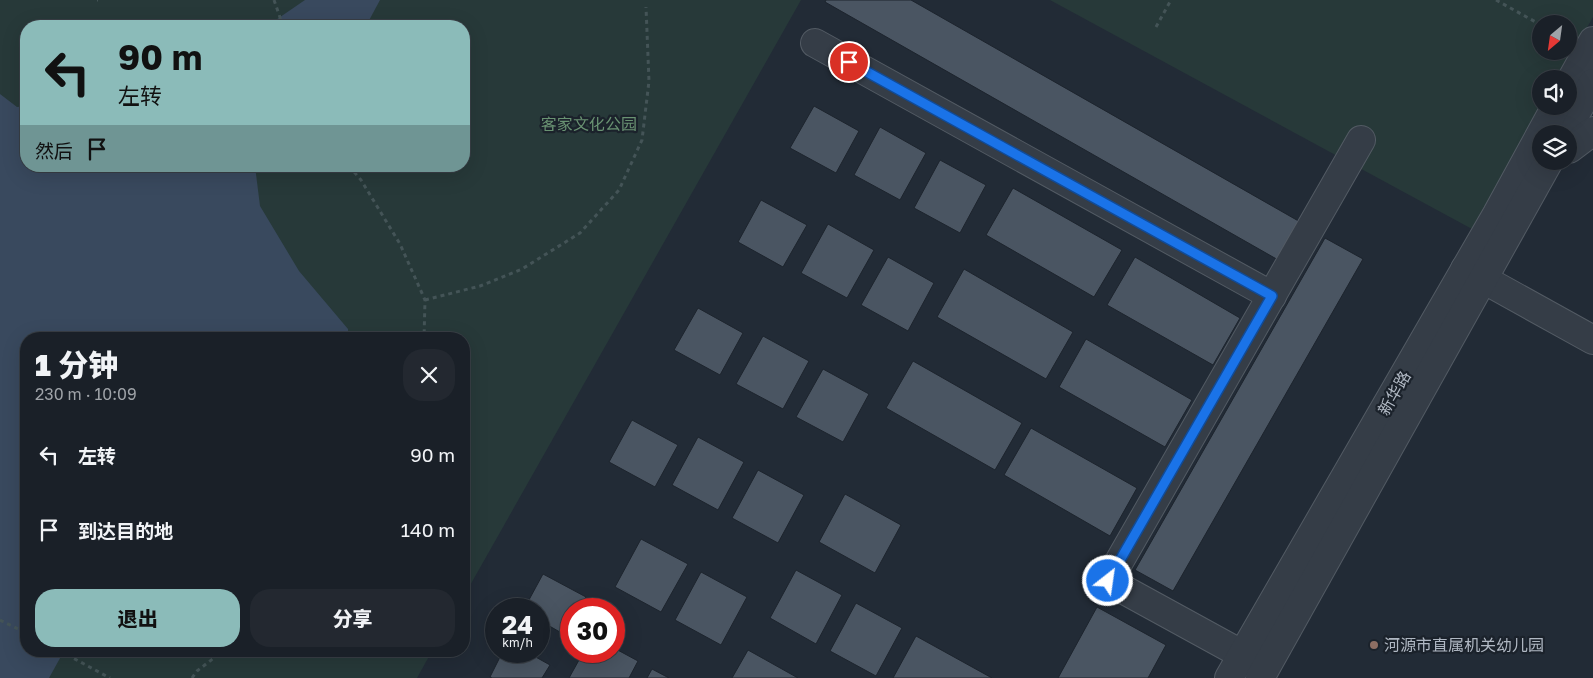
<!DOCTYPE html>
<html lang="zh">
<head>
<meta charset="utf-8">
<style>
  body { margin:0; font-family:"Golos Text","Noto Sans SC",sans-serif; background:#232830; color:#f1f3f6; height:100vh; display:flex; flex-direction:column; font-size:19px; white-space:nowrap }
  * { box-sizing:border-box; margin:0 }
  p { font-size:16px; color:#9fa3a8 }
  .icon { flex:none; width:28px; height:28px; fill:none; stroke:currentColor; stroke-width:2; stroke-linecap:round; stroke-linejoin:round }
  .map { position:relative; flex:1; overflow:hidden }
  .details { position:absolute; left:20px; top:332px; width:450px; height:325px; display:flex; flex-direction:column; background:#1a2028; border-radius:20px; box-shadow:0 5px 20px #0002,0 0 0 1px #383e45 }
  .details>* { flex:none }
  .guide { position:absolute; left:20px; top:20px; width:450px; height:152px; border-radius:20px; box-shadow:0 5px 20px #0002,0 0 0 1px #383e45; background:#8bbbb9; color:#111; overflow:hidden }
  .needle { width:32px; rotate:209deg }
  .controls { position:absolute; left:1532px; top:15px; display:grid; gap:10px }
  .controls a { display:grid; place-items:center; width:45px; height:45px; border-radius:50%; background:#1a2028; box-shadow:0 5px 20px #0002,0 0 0 1px #383e45; font-size:25px }
  .speed { position:absolute; left:485px; top:598px; display:flex; gap:10px; font-size:25px; font-weight:700; text-align:center }
  .speed>* { display:grid; place-content:center; width:65px; height:65px; border-radius:50%; background:#1a2028; box-shadow:0 5px 20px #0002,0 0 0 1px #383e45; line-height:1 }
  .speed small { font-size:12px; font-weight:400 }
  .speed .limit { border:8px solid #d22; background:#fff; color:#111 }
  .pin { position:absolute; display:grid; place-items:center; width:42px; height:42px; color:#fff; margin:-21px; border:2px solid #fff; border-radius:50%; box-shadow:0 1px 5px #0007 }
  .me { position:absolute; width:55px; margin:-28px; rotate:30deg; stroke-linejoin:round; filter:drop-shadow(0 0 4px #0008) }
  .turn { display:flex; align-items:center; gap:18px; height:105px; padding:0 15px; font-size:22px }
  .turn .icon { width:65px; height:65px; stroke-width:2.5 }
  .turn b { display:block; font-size:35px; line-height:42px }
  .then { display:flex; align-items:center; height:48px; padding:0 15px; background:#0003; gap:10px; font-size:19px }
  .round { display:grid; place-items:center; flex:none; width:52px; height:52px; border-radius:20px; background:#232830 }
  .overview { display:flex; align-items:center; justify-content:space-between; height:85px; padding:0 15px }
  h1 { font-size:30px; font-weight:800; line-height:38px }
  .cta { display:flex; gap:10px; margin-top:auto; padding:10px 15px }
  .cta a { flex:1; height:58px; border-radius:20px; background:#8bbbb9; color:#111; font-size:20px; font-weight:800; line-height:58px; text-align:center }
  .cta a+a { background:#232830; color:#f1f3f6 }
  ul { padding:0; list-style:none }
  li { display:flex; align-items:center; gap:15px; height:75px; padding:0 15px }
  li div { flex:1 }
  li b { display:block; font-size:19px }
  li em { font-style:normal }
  .map>svg:first-child { display:block }
  .green { fill:#273939; fill-rule:evenodd }
  .water { fill:#39495e }
  .building { fill:#4a5562; stroke:#1d242d }
  .lines { fill:none; stroke-linecap:round; stroke-linejoin:round }
  .minor-casing { stroke:#535b64; stroke-width:30 }
  .tertiary-casing { stroke:#535b64; stroke-width:30 }
  .path { stroke:#445457; stroke-width:3; stroke-dasharray:4 4; stroke-linecap:butt }
  .minor { stroke:#353d47; stroke-width:28 }
  .tertiary { stroke:#353d47; stroke-width:28 }
  .route-casing { stroke:#114b97; stroke-width:12 }
  .route { stroke:#1a73e8; stroke-width:9 }
  .education-dot { fill:#8d6e63; stroke:#1b222b; stroke-width:2 }
  .labels { text-anchor:middle; dominant-baseline:central; stroke-width:4.5; stroke-linejoin:round; paint-order:stroke }
  .park-label { font-size:16px; fill:#699272; stroke:#1b222b }
  .street-label { font-size:16px; fill:#b0b8c3; stroke:#1b222b }
  .poi-label { font-size:16px; fill:#b0b8c3; stroke:#1b222b; text-anchor:start }
</style>
</head>
<body>
<div class="map">
<svg width="1593" height="678" viewBox="0 0 1593 678">
  <rect width="100%" height="100%" fill="#222b36"/>
  <g class="green">
    <path d="M0,0H801L464,596V339H26V651H432L417,678H0ZM26,26H464V166H26Z"/>
    <path d="M1050,0H1593V17L1558,79H1541L1542,106L1472,229ZM1541,24H1569V51H1541Z"/>
  </g>
  <g class="water">
    <polygon points="305,0 380,0 366,26 267,26"/>
    <polygon points="0,94 17,107 26,106 26,166 255,166 260,206 299,271 348,329 348,339 26,339 26,651 64,651 49,678 0,678"/>
  </g>
  <g class="building">
    <polygon points="826,0 911,0 1302,223 1280,261 825,2"/>
    <polygon points="814,106 859,131 836,173 790,148"/>
    <polygon points="880,127 926,153 900,200 854,175"/>
    <polygon points="940,160 986,185 960,233 914,208"/>
    <polygon points="1013,188 1122,250 1094,297 986,235"/>
    <polygon points="761,200 807,225 783,267 738,242"/>
    <polygon points="828,224 874,250 847,298 801,273"/>
    <polygon points="1325,238 1363,259 1173,591 1135,570"/>
    <polygon points="888,257 934,283 908,331 861,305"/>
    <polygon points="1135,257 1240,318 1213,365 1107,305"/>
    <polygon points="964,269 1073,332 1046,379 937,317"/>
    <polygon points="698,308 743,333 720,375 674,350"/>
    <polygon points="763,336 809,361 783,409 736,384"/>
    <polygon points="1086,339 1192,400 1165,447 1059,387"/>
    <polygon points="913,361 1022,423 995,470 886,408"/>
    <polygon points="823,369 869,394 843,442 796,417"/>
    <polygon points="632,420 678,445 655,487 609,462"/>
    <polygon points="1031,428 1137,488 1110,536 1004,475"/>
    <polygon points="698,437 744,462 718,510 672,485"/>
    <polygon points="758,470 804,495 778,543 732,518"/>
    <polygon points="845,494 901,525 875,573 819,542"/>
    <polygon points="641,539 688,564 661,612 615,587"/>
    <polygon points="796,570 842,595 816,644 770,618"/>
    <polygon points="701,572 747,597 721,645 675,620"/>
    <polygon points="543,574 586,597 579,609 571,609 571,623 565,635 539,620 539,609 524,609"/>
    <polygon points="856,603 902,628 876,676 830,651"/>
    <polygon points="1097,607 1166,645 1148,678 1058,678"/>
    <polygon points="916,636 992,678 893,678"/>
    <polygon points="614,648 638,661 629,678 569,678 584,651 614,651"/>
    <polygon points="748,650 798,678 732,678"/>
    <polygon points="503,651 525,651 550,665 542,678 492,678 490,677"/>
    <polygon points="652,669 669,678 647,678"/>
  </g>
  <g class="lines">
    <defs>
      <g id="minor">
        <polyline points="815,43 1272,296"/>
        <polyline points="1465,269 1593,340"/>
        <polyline points="1243,655 1108,581 1361,140"/>
      </g>
      <g id="tertiary">
        <polyline points="1569,84 1593,41"/>
        <polyline points="1564,134 1593,83"/>
        <polyline points="1569,149 1593,131"/>
        <polyline points="1229,678 1497,214 1556,106"/>
        <polyline points="1260,678 1549,161"/>
      </g>
    </defs>
    <use href="#minor" class="minor-casing"/>
    <use href="#tertiary" class="tertiary-casing"/>
    <g class="path">
      <polyline points="97,0 98,0"/>
      <polyline points="274,0 283,26"/>
      <polyline points="1496,0 1541,25"/>
      <polyline points="1156,27 1171,0"/>
      <polyline points="349,166 361,180 400,244 425,300 424,339"/>
      <polyline points="425,300 480,286 522,269 580,233 619,190 642,140 649,81 646,7"/>
      <polyline points="0,620 26,633"/>
      <polyline points="60,651 110,678"/>
      <polyline points="192,678 197,671 223,651"/>
    </g>
    <use href="#minor" class="minor"/>
    <use href="#tertiary" class="tertiary"/>
  </g>
  <g class="lines">
    <defs>
      <polyline id="route" points="849,62 1272,296 1108,581"/>
    </defs>
    <use href="#route" class="route-casing"/>
    <use href="#route" class="route"/>
  </g>
  <circle class="education-dot" cx="1374" cy="645" r="5"/>
  <g class="labels">
    <g class="park-label">
      <text x="589" y="124">客家文化公园</text>
    </g>
    <g class="street-label">
      <text transform="translate(1394 393) rotate(-60)">新华路</text>
    </g>
    <g class="poi-label">
      <text x="1384" y="645">河源市直属机关幼儿园</text>
    </g>
  </g>
</svg>
<div class="controls">
<a><svg class="needle" viewBox="-14 -14 28 28"><path d="M0-13l5 13h-10z" fill="#e53935"/><path d="M0 13l5-13h-10z" fill="#9fa3a8"/></svg></a>
<a><svg class="icon" aria-label="sound" viewBox="0 0 24 24"><path d="M4 9h4l5-4v14l-5-4H4zM17 9q2 3 0 6"/></svg></a>
<a><svg class="icon" aria-label="layers" viewBox="0 0 24 24"><path d="M12 4l9 5-9 5-9-5zM3 14l9 5 9-5"/></svg></a>
</div>
<div class="speed"><div>24<small>km/h</small></div><div class="limit">30</div></div>
<div class="pin" style="left:849px;top:62px;background:#d93025"><svg class="icon" aria-label="arrive" viewBox="0 0 24 24"><path d="M6 21V4h12l-3 4 3 4H6"/></svg></div>
<svg class="me" style="left:1108px;top:581px" viewBox="-20 -20 40 40"><circle r="17" fill="#1a73e8" stroke="#fff" stroke-width="3"/><path d="M0-11L8 9 0 5-8 9z" fill="#fff"/></svg>
<div class="guide">
<div class="turn"><svg class="icon" aria-label="left" viewBox="0 0 24 24"><path d="M17 20v-9H6M10 6l-5 5 5 5"/></svg><div><b>90 m</b>左转</div></div>
<div class="then">然后<svg class="icon" aria-label="arrive" viewBox="0 0 24 24"><path d="M6 21V4h12l-3 4 3 4H6"/></svg></div>
</div>
<section class="details">
<div class="overview"><div><h1>1 分钟</h1><p>230 m · 10:09</p></div><a class="round"><svg class="icon" aria-label="close" viewBox="0 0 24 24"><path d="M6 6l12 12M18 6L6 18"/></svg></a></div>
<ul>
<li><svg class="icon" aria-label="left" viewBox="0 0 24 24"><path d="M17 20v-9H6M10 6l-5 5 5 5"/></svg><div><b>左转</b></div><em>90 m</em></li>
<li><svg class="icon" aria-label="arrive" viewBox="0 0 24 24"><path d="M6 21V4h12l-3 4 3 4H6"/></svg><div><b>到达目的地</b></div><em>140 m</em></li>
</ul>
<div class="cta"><a>退出</a><a>分享</a></div>
</section>
</div>
</body>
</html>
